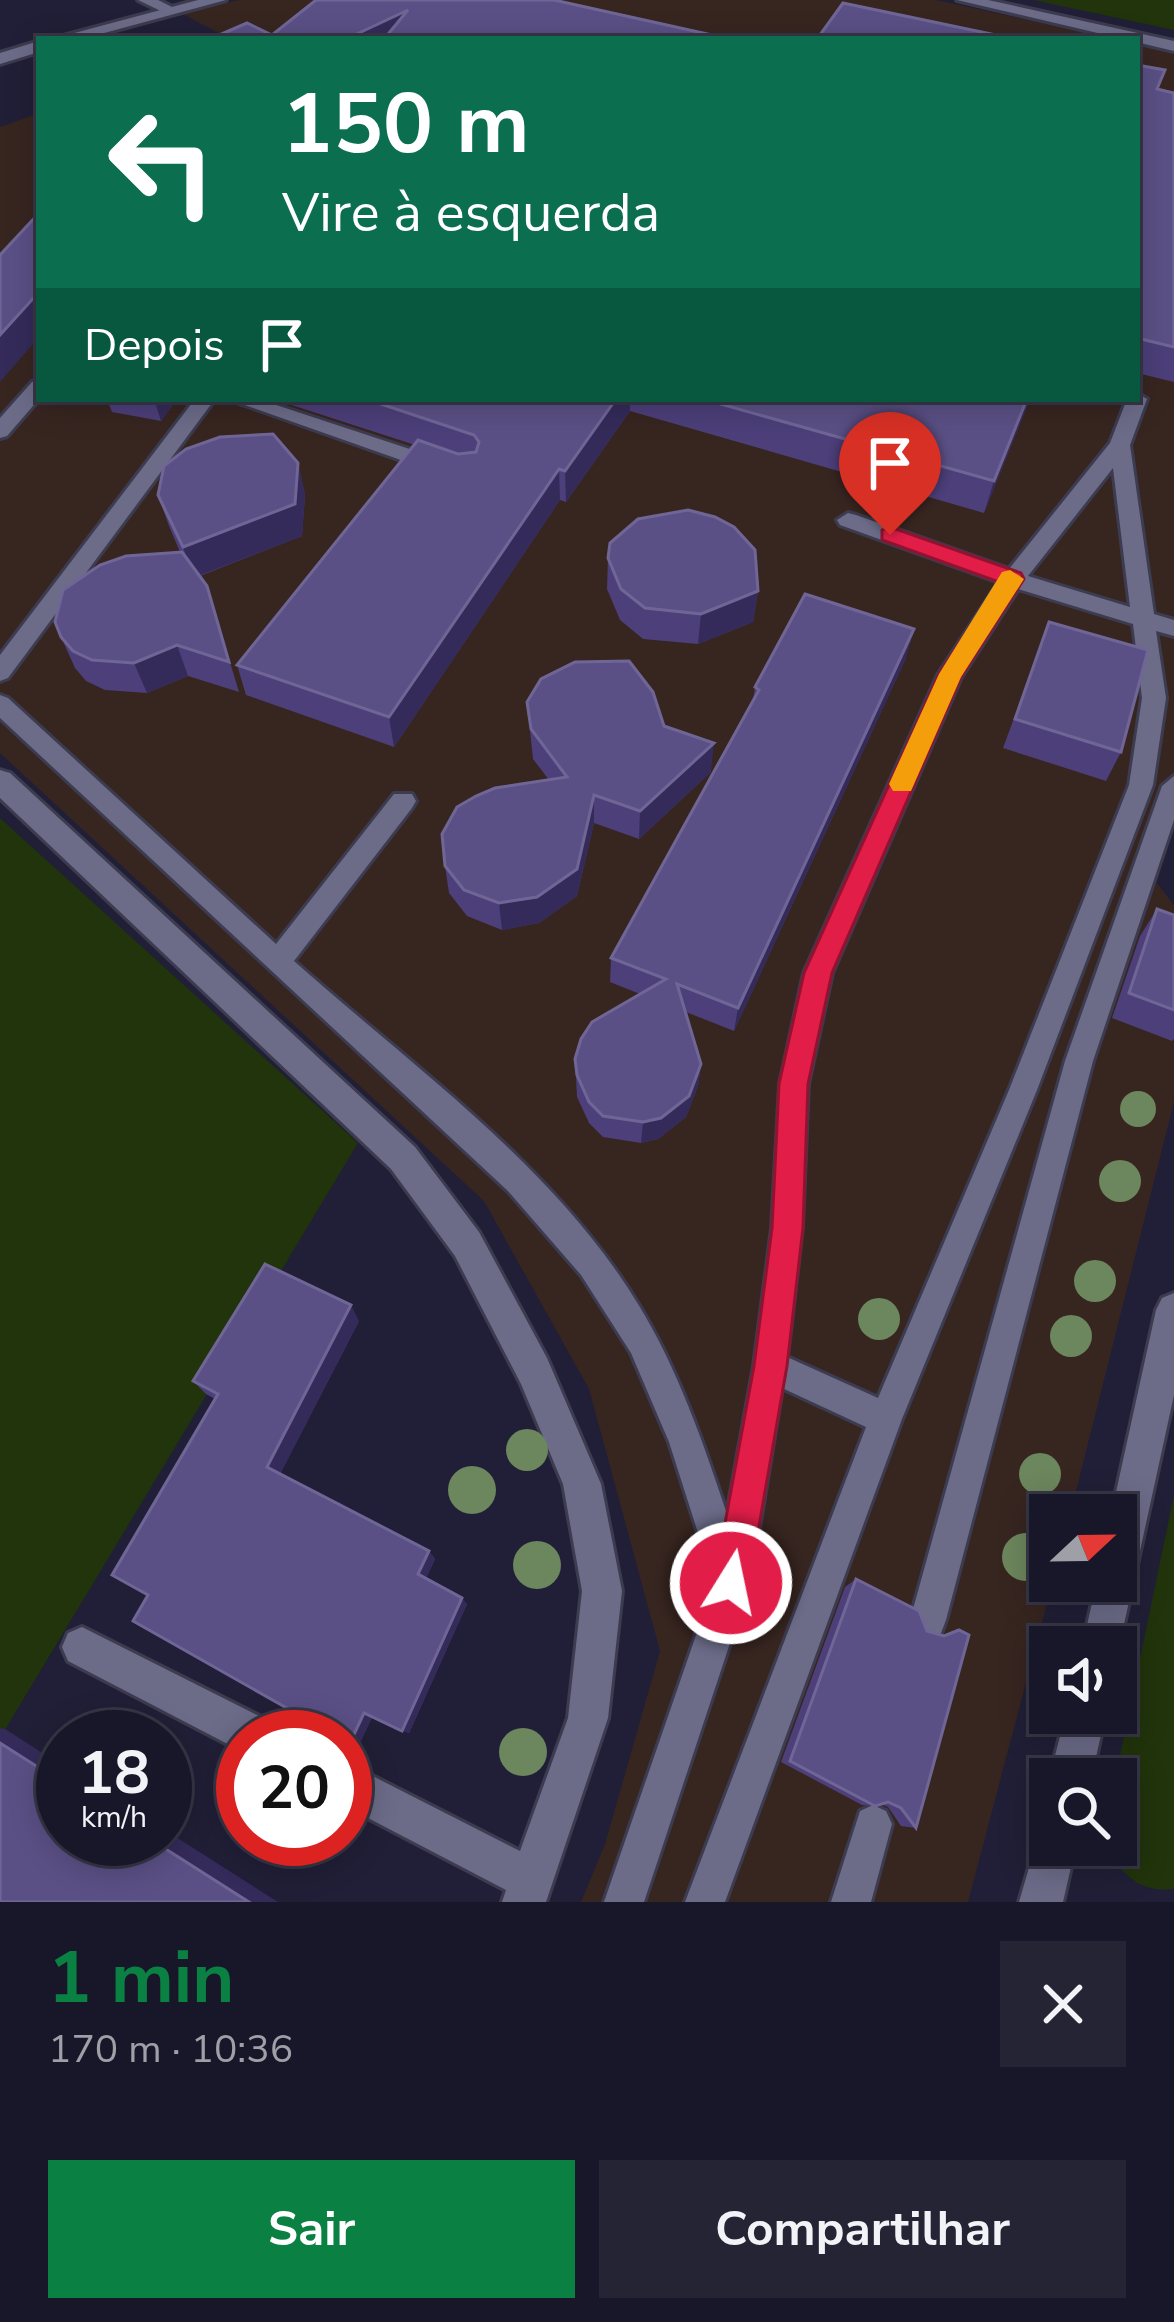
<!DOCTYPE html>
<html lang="pt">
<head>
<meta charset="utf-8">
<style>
  body { margin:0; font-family:"Nunito Sans",sans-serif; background:#252435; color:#f1f3f6; height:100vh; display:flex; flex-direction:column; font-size:45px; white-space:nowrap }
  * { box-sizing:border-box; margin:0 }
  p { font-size:39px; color:#9f9fa8 }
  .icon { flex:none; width:66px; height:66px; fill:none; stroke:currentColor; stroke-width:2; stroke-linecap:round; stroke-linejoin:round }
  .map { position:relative; height:1902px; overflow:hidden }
  .sheet { display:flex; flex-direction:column; background:#181729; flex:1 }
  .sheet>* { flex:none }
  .banner { position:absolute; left:36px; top:36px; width:1104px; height:366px; border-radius:0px; box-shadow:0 6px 30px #0003,0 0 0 3px #363646; background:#0b6e4f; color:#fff; overflow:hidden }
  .needle { width:78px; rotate:68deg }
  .fabs { position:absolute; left:1029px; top:1494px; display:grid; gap:24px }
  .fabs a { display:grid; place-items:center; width:108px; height:108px; border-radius:0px; background:#181729; box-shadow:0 6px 30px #0003,0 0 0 3px #363646; font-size:60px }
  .speed { position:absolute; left:36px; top:1710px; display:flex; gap:24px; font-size:60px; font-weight:700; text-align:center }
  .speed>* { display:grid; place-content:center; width:156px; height:156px; border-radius:50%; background:#181729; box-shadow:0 6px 30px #0003,0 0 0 3px #363646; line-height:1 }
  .speed small { font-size:30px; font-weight:400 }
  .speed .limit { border:18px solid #d22; background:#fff; color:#111 }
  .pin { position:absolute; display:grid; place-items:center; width:102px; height:102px; color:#fff; margin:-123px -51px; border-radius:50% 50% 50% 0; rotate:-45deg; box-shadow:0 0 12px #0007 }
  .pin .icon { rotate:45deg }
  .me { position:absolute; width:132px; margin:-66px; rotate:10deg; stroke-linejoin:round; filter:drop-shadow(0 0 9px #0008) }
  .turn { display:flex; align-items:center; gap:42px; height:252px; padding:0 48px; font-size:54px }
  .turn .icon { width:156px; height:156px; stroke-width:2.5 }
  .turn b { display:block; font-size:84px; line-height:102px }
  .then { display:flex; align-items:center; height:114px; padding:0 48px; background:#0003; gap:24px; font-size:45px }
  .round { display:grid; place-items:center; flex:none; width:126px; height:126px; border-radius:0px; background:#252435 }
  .head { display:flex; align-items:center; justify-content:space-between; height:204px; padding:0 48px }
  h1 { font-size:72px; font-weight:700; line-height:90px; color:#0b8043 }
  .button { display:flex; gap:24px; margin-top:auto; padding:24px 48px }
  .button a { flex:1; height:138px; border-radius:0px; background:#0b8043; color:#fff; font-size:48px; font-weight:700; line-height:138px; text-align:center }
  .button a+a { background:#252435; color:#f1f3f6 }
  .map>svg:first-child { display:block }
  .industrial { fill:#372520 }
  .green { fill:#21340b }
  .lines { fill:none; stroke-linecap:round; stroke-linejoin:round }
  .service-casing { stroke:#3c3b4f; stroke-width:6 }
  .minor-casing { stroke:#3c3b4f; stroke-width:6 }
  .secondary-casing { stroke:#3c3b4f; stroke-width:6 }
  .service { fill:#6c6c89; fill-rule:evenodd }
  .minor { fill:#6c6c89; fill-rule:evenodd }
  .secondary { fill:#6c6c89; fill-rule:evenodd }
  .tree { fill:#6c865d }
  .wall { fill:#4c3f7a }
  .shaded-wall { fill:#342b5a }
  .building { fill:#5b5086; stroke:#6f6696; stroke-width:3 }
  .route { fill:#e11d48; stroke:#92132f; stroke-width:3 }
  .slow { fill:#f59e0b }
</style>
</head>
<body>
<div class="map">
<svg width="1174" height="1902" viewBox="0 0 1174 1902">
  <rect width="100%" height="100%" fill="#201f37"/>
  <g class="industrial">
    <polygon points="240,0 936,0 1116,39 230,39 179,12"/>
    <polygon points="1137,44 1174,52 1174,815 1149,873 1174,905 1174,1102 1070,1515 1050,1515 1053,1581 968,1902 581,1902 605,1844 660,1651 589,1389 484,1201 0,753 0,127 39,113 39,399 1137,399"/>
  </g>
  <g class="green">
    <polygon points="1033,0 1174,0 1174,30"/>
    <polygon points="0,818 358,1143 0,1738"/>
    <path d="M1174,1495V1889C1138,1893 1123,1874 1104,1845H1116L1115,1779Z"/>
  </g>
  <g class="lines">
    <defs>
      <g id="service">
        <polygon points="138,0 158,0 180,11 167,14"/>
        <polygon points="39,380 39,399 7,436 0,438 0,418 32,382"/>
        <path d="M1137,393L1147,399L1130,445L1154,614L1174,620V636L1156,631L1166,698L1153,785L1037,1090L902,1419L725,1902H685L866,1427L782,1388L750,1583L644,1902H604L714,1583L669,1442L631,1353L581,1275L508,1191L0,718V695L8,698L276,944L394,794H412L416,801L412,808L294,961C413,1067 554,1166 638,1304C678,1369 703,1442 727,1514L754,1366L772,1228L780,1084L804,973L938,675L999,582L840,525L837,520L848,513L856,515L1009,569L1110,443L1127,399H1137ZM1113,468L1130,607L1028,576ZM1018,589L1133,624L1142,698L1129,785L1009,1090L878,1398L787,1357L802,1228L808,1084L832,973L961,677Z"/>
        <polygon points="195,399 215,399 8,678 0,681 0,655"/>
        <polygon points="228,399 258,399 446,461 449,466 439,473 432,471"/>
        <polygon points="1174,776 1174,820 1093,1061 946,1620 941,1633 928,1638 915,1633 910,1620 1065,1061 1162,786"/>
        <polygon points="873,1805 886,1811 892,1824 871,1902 831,1902 860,1811"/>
      </g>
      <g id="minor">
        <polygon points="198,0 226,0 82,39 52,39"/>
        <polygon points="957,0 988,0 1174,41 1174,51"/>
        <polygon points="39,41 39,52 0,64 0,53"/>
        <polygon points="0,770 10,773 415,1147 479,1232 547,1358 601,1484 622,1591 608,1718 546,1902 502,1902 506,1890 345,1806 345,1762 520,1851 568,1718 582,1591 563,1484 521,1384 455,1256 391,1169 0,798"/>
        <polygon points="82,1627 271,1722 277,1737 243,1737 243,1752 68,1661 62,1647 68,1633"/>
      </g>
      <g id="secondary">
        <polygon points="1174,1293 1174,1395 1116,1661 1116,1647 1082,1647 1097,1581 1116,1581 1116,1515 1111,1515 1156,1310 1162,1298"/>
        <polygon points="1066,1713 1106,1713 1091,1779 1049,1779"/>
        <polygon points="1050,1826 1050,1845 1076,1845 1063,1902 1019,1902 1040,1830"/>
      </g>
    </defs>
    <use href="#service" class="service-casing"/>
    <use href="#minor" class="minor-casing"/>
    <use href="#secondary" class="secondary-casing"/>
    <use href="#service" class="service"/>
    <use href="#minor" class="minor"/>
    <use href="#secondary" class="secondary"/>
  </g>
  <g class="tree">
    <circle cx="1138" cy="1109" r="18"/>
    <circle cx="1120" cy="1181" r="21"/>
    <circle cx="1095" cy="1281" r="21"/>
    <circle cx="879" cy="1319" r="21"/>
    <circle cx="1071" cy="1336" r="21"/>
    <circle cx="527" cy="1450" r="21"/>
    <circle cx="1040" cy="1474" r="21"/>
    <circle cx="472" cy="1490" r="24"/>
    <circle cx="1026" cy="1557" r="24"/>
    <circle cx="537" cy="1565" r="24"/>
    <circle cx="523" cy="1752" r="24"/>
  </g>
  <g class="wall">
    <polygon points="1137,65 1165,70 1158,90 1174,93 1174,382 1137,373"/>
    <polygon points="107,399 177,399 161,421 112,412"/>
    <polygon points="273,399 1030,399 984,513 630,411 566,502 560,500 394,747 246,695 237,665 415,445"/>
    <polygon points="298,463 305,495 302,536 200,576 207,586 239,692 188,676 147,693 105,690 86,681 75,668 61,637 180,552 169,526 158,495"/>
    <polygon points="608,558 758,591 753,622 698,644 643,639 620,620 607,589"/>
    <polygon points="1049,622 1121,752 1106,781 1003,748"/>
    <polygon points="906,658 734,1031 686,1012 701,1064 698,1086 686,1117 658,1139 641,1143 603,1137 589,1123 577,1097 575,1059 640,994 610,982 611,958 753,700 755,687"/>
    <polygon points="527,702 664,726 711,772 639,839 594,823 577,896 539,923 502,930 467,916 449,893 445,866 549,780 533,759"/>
    <polygon points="1157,909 1174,915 1174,1039 1172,1041 1112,1018 1140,936"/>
    <polygon points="359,1321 280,1474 429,1551 435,1559 426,1578 467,1604 409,1733 372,1717 359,1745 148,1595 215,1399 206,1394 193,1381"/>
    <polygon points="856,1579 916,1828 901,1826 888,1807 881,1804 875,1806 862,1805 781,1762 845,1587"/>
  </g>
  <g class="shaded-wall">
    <polygon points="408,10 411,39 346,39"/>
    <polygon points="39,292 39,337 0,382 0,335"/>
    <polygon points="154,399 177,399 161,421"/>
    <polygon points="616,399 630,399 630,411 566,502 565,471"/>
    <polygon points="1027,399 1030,399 984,513 994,481"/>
    <polygon points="298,463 305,495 302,536 193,578 183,547"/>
    <polygon points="559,469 560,500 394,747 389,717"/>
    <polygon points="758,591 753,622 698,644 701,614"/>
    <polygon points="914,629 906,658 734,1031 738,1008"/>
    <polygon points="177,645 188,676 147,693 134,663"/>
    <polygon points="714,743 711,772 639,839 640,811"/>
    <polygon points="594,795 594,823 577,896 539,923 502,930 499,903"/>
    <polygon points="701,1064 698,1086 686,1117 658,1139 641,1143 643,1122"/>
    <polygon points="351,1305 359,1321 278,1478 267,1467"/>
    <polygon points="429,1551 435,1559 425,1581 418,1574"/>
    <polygon points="462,1598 467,1604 409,1733 402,1731"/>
    <polygon points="364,1713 373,1716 359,1745 350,1743"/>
    <polygon points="0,1728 5,1729 63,1766 63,1783 0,1743"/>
    <polygon points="165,1830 278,1902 249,1902 150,1839 165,1839"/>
  </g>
  <g class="building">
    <polygon points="316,0 554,0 730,39 384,39 408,10 346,39 210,39 247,23 272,35"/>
    <polygon points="843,3 1015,39 817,39"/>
    <polygon points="1137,65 1165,70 1157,89 1174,93 1174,347 1137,338"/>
    <polygon points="39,213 39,292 0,335 0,255"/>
    <polygon points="366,399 616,399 565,471 559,469 389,717 237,665 418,440 458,454 476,452 479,442 474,435"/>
    <polygon points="703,399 1027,399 994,481"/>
    <polygon points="273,434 298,463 295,504 183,547 158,495 164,466 186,449 220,437"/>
    <polygon points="688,510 715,517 734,527 755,550 758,591 701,614 645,608 621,589 608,558 610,543 638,519"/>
    <polygon points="182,552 207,586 229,662 177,645 134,663 92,660 73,651 61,637 55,622 63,590 100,565 126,556"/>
    <polygon points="805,594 914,629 738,1008 677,984 701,1064 689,1096 661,1118 643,1122 603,1116 589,1102 577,1075 575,1059 581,1039 592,1022 666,979 611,958 759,690 755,687"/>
    <polygon points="1049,622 1148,650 1121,752 1015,719"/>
    <polygon points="629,661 653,692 664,726 714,743 640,811 594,795 577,869 537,897 499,903 464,890 445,866 442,834 457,807 476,796 495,788 567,777 531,729 527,702 541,679 575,662"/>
    <polygon points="1157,909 1174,915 1174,1010 1129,993"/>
    <polygon points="265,1264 351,1305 267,1467 429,1551 418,1574 462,1598 402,1731 364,1713 350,1743 345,1741 345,1737 338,1737 133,1621 148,1595 112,1575 218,1394 193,1381"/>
    <polygon points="856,1579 919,1611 927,1631 944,1636 959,1630 969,1635 916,1828 901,1808 888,1802 875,1806 790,1761"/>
    <polygon points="0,1743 63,1783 63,1839 150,1839 249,1902 0,1902"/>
  </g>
  <polygon class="route" points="890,527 1021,573 1024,579 961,677 832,973 808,1084 803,1228 787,1366 749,1583 744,1596 731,1601 719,1596 714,1583 754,1366 772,1228 779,1084 804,973 939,674 999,582 882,540 882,530"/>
  <polygon class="slow" points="1010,570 1024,579 961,677 911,791 893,791 889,784 939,674 1002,572"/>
</svg>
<div class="fabs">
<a><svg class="needle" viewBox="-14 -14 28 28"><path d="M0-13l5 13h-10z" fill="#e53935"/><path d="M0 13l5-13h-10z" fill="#9f9fa8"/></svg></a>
<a><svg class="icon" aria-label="sound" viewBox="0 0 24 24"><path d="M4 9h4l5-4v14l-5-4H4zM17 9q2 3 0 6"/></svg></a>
<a><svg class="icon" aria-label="search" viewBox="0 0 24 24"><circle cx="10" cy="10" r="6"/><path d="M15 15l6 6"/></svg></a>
</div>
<div class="speed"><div>18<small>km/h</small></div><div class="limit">20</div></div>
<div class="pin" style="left:890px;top:535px;background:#d93025"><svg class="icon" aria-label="arrive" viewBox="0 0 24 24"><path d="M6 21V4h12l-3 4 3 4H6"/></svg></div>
<svg class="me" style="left:731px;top:1583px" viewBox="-20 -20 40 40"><circle r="17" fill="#e11d48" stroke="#fff" stroke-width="3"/><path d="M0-11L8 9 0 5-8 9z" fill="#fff"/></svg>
<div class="banner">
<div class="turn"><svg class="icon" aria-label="left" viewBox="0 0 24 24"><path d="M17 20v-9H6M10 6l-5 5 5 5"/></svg><div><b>150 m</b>Vire à esquerda</div></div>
<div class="then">Depois<svg class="icon" aria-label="arrive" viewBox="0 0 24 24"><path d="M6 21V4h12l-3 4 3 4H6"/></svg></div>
</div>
</div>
<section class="sheet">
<div class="head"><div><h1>1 min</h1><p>170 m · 10:36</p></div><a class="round"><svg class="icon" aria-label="close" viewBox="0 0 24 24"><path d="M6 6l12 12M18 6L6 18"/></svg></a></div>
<div class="button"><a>Sair</a><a>Compartilhar</a></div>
</section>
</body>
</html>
